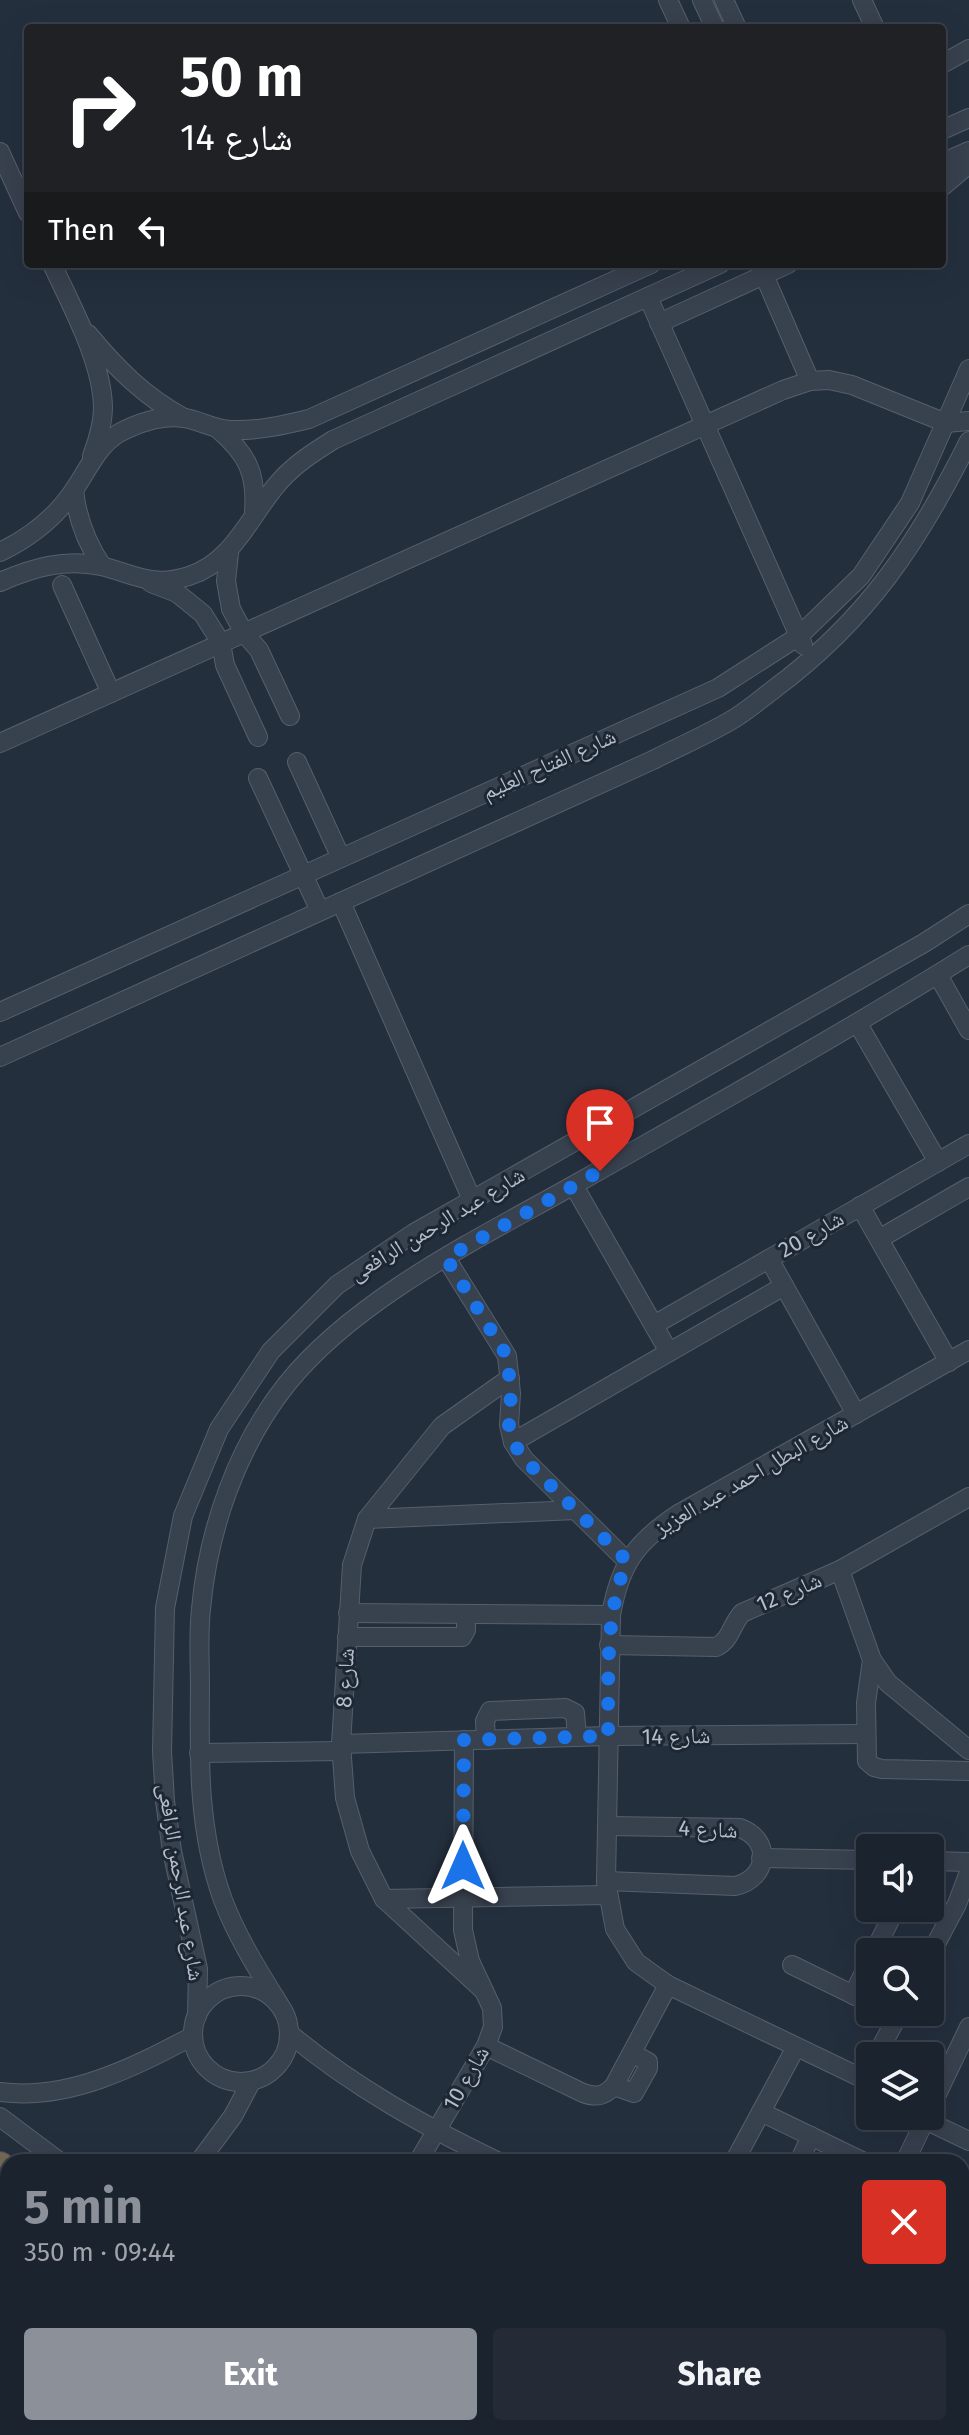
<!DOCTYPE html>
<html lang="en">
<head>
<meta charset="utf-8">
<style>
  body { margin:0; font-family:"Fira Sans","Noto Naskh Arabic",sans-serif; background:#242b36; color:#f1f3f6; height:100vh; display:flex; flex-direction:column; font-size:30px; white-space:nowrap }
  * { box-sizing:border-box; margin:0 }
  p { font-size:26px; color:#a0a4aa }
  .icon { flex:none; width:44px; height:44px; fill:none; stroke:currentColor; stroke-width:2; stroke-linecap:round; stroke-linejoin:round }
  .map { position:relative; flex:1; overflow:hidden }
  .details { position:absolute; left:0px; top:2154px; width:970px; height:282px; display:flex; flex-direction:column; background:#1b232e; border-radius:24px 24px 0 0; box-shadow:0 8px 32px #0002,0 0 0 2px #39404a }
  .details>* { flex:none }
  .banner { position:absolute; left:24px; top:24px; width:922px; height:244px; border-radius:8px; box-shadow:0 8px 32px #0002,0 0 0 2px #39404a; background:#202124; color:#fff; overflow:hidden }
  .fabs { position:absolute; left:856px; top:1834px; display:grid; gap:16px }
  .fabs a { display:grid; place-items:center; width:88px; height:88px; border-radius:8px; background:#1b232e; box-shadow:0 8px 32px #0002,0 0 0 2px #39404a; font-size:40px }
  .pin { position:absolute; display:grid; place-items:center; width:68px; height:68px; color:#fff; margin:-82px -34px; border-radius:50% 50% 50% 0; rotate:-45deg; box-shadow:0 0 8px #0007 }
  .pin .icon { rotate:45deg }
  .me { position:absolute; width:88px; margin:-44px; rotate:0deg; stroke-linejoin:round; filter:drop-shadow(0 0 6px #0008) }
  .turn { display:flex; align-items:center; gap:28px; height:168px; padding:0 24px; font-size:36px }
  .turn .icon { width:104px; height:104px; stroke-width:2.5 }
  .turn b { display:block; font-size:56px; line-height:68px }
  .then { display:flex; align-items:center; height:76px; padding:0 24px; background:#0003; gap:16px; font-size:30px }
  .round { display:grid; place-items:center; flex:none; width:84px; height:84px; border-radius:8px; background:#242b36 }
  .head { display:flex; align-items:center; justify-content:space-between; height:136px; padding:0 24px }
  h1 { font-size:48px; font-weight:700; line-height:60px; color:#8c9099 }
  .cta { display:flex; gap:16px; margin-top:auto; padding:16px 24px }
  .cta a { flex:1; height:92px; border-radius:8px; background:#8c9099; color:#fff; font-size:32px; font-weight:700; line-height:92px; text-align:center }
  .cta a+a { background:#242b36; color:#f1f3f6 }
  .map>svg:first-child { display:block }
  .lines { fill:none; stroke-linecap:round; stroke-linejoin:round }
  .minor-casing { stroke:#565f6c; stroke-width:20 }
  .highway-casing { stroke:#434c59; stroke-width:30 }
  .minor { stroke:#38414e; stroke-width:18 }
  .highway { stroke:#746855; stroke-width:28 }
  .route { stroke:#1a73e8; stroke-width:14; stroke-dasharray:0 25.2 }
  .labels { text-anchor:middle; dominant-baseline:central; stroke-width:6; stroke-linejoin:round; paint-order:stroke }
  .street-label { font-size:22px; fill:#b4bcc9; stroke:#1d2633 }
</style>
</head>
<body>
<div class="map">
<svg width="969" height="2435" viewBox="0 0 969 2435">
  <rect width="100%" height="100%" fill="#242f3e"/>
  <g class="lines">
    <defs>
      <g id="minor">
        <polyline points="668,0 681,28"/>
        <polyline points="702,0 715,28"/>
        <polyline points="724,0 737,28"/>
        <polyline points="862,0 875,28"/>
        <polyline points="942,64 969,49"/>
        <polyline points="942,130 969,118"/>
        <polyline points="0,152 28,213"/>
        <polyline points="942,163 969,151"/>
        <polyline points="942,187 969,164"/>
        <path d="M52,264C71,305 102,361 103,407C103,424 98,440 92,456"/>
        <polyline points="764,275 810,381"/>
        <polyline points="648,297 803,645"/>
        <polyline points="659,323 788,264"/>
        <path d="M88,334C117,369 144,396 184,418"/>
        <path d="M218,429C247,454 257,473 254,512"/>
        <path d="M74,490C77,519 86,542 102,566"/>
        <path d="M0,552C29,538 56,517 74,490C88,470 97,446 119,433C138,423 162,415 184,418C200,420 214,430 231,430C258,431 284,425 309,419L651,264"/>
        <polyline points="229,553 226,581 231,609 244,633 259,650 290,716"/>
        <path d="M0,582C32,568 65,558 101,566C134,574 152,588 189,576C234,562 251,513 280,481C295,464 314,452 333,440L720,264"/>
        <polyline points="151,583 177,593 203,614 221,643 225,665 258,737"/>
        <polyline points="62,585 111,693"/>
        <polyline points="0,743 783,390 810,381 829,380 852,385 946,423 969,421"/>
        <polyline points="297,762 341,858"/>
        <polyline points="258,778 320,911"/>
        <polyline points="341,902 472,1200"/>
        <polyline points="938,975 969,1030"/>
        <polyline points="0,1012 718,688 799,636 861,576 910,503 969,369"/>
        <polyline points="858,1024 938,1162"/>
        <path d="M0,1057L653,760C680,746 709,734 735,718C748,710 761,699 774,689C867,620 918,543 969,441"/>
        <polyline points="574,1186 669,1352"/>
        <polyline points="860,1206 949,1362"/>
        <polyline points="879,1239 969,1187"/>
        <polyline points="446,1258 507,1356 511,1393 509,1425 513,1442 524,1459 627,1561"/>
        <polyline points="769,1259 856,1414"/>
        <polyline points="654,1325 969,1144"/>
        <polyline points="513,1442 784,1286"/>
        <polyline points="367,1519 576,1510"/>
        <polyline points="840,1570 872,1660 888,1683 969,1750"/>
        <polyline points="348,1613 611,1615"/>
        <polyline points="347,1637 462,1637 466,1630 466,1614"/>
        <path d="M609,1645L716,1647C731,1640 731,1625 742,1613L840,1570L969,1497"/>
        <polyline points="872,1660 866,1703 867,1761 874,1767 882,1769 969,1771"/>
        <polyline points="486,1740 485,1721 490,1711 565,1708 575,1713 577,1737"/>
        <polyline points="341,1744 608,1736 866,1734"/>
        <polyline points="199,1753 342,1751"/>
        <polyline points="761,1858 870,1860"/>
        <polyline points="930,1861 969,1862"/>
        <path d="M606,1881L735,1886C768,1879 773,1840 740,1828L607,1826"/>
        <polyline points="384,1899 607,1895"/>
        <polyline points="874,1952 896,1908"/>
        <polyline points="930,1955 957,1904 969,1872"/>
        <polyline points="792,1965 870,2003"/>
        <circle cx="241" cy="2034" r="48"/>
        <polyline points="484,1991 384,1899 360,1851 345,1798 341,1744 352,1565 367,1519 442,1426 510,1378"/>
        <polyline points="853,1995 870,1960"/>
        <path d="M279,2004C258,1970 237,1937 223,1900C198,1832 199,1761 200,1689C200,1663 198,1635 201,1609C208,1530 237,1447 286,1385C356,1297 484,1236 581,1181C711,1107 842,1034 969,955"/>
        <polyline points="197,2016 198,1969 172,1851 165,1801 162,1751 165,1608 183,1516 219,1429 271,1351 337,1285 414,1233 924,943 969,914"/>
        <path d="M290,2034C354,2087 424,2126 499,2162"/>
        <path d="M486,2046L583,2093C597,2098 604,2096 614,2086L668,1985"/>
        <polyline points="876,2056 900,2012"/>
        <path d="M870,2082L668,1985L636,1962L615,1929L606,1881L611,1615C620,1563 637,1541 680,1513L969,1350"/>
        <polyline points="614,2086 634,2093 648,2068 648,2062 632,2053"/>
        <path d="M0,2092C69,2101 134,2067 193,2036"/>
        <polyline points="930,2109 969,2027"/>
        <polyline points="761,2112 864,2162"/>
        <polyline points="0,2117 60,2162"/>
        <polyline points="925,2120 969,2141"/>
        <polyline points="199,2162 233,2116 251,2082"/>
        <polyline points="418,2162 486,2046 493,2027 492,2008 470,1961 463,1930 464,1740"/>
        <polyline points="734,2162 796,2047"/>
        <polyline points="799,2162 811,2136"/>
        <polyline points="905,2162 927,2116"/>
        <polyline points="962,2210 969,2213"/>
        <polyline points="962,2293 969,2279"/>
        <polyline points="0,2340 8,2346"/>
        <polyline points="962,2383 969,2387"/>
        <polyline points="121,2428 130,2435"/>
        <polyline points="414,2428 423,2435"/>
        <polyline points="527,2428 542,2435"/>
        <polyline points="769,2435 772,2428"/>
      </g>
      <g id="highway">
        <polyline points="0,2166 8,2172"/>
        <polyline points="0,2221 8,2227"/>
        <polyline points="281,2428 291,2435"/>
        <polyline points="351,2428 361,2435"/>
      </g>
    </defs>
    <use href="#minor" class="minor-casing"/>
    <use href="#highway" class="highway-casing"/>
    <use href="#minor" class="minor"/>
    <use href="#highway" class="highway"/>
  </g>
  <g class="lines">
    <path class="route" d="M463,1866L464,1740L608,1736C609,1677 604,1616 627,1561L524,1459L513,1442L509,1425L511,1393L507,1356L446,1258L600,1171"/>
  </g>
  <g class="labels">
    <g class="street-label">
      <text transform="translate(549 764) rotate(-24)">شارع الفتاح العليم</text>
      <text transform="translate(437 1224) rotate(-31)">شارع عبد الرحمن الرافعى</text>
      <text transform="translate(811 1234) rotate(-30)">شارع 20</text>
      <text transform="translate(751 1475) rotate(-30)">شارع البطل احمد عبد العزيز</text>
      <text transform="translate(789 1592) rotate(-23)">شارع 12</text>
      <text transform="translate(345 1678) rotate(-87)">شارع 8</text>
      <text transform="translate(676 1736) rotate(-1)">شارع 14</text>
      <text transform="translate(708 1829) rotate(3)">شارع 4</text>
      <text transform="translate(181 1882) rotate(81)">شارع عبد الرحمن الرافعى</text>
      <text transform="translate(466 2078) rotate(-60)">شارع 10</text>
    </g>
  </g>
</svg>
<div class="fabs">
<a><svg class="icon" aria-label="sound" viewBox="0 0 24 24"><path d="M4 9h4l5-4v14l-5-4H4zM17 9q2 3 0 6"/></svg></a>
<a><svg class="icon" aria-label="search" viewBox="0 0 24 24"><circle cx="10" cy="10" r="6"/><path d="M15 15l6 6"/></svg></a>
<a><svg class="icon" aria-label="layers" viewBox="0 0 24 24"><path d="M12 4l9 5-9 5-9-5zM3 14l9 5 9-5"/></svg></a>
</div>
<div class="pin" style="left:600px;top:1171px;background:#d93025"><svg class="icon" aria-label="arrive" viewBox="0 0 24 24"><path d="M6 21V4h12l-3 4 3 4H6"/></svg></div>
<svg class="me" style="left:463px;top:1866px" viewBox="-20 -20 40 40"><path d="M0-17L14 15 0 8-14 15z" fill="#1a73e8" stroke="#fff" stroke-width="4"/></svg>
<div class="banner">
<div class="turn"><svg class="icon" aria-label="right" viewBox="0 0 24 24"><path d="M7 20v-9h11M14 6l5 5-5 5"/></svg><div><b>50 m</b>شارع 14</div></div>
<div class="then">Then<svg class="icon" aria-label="left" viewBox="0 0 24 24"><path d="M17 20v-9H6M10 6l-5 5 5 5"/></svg></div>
</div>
<section class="details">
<div class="head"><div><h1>5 min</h1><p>350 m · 09:44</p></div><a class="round" style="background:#d93025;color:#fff"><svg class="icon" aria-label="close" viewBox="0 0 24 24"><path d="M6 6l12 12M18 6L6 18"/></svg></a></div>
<div class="cta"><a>Exit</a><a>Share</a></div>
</section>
</div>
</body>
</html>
